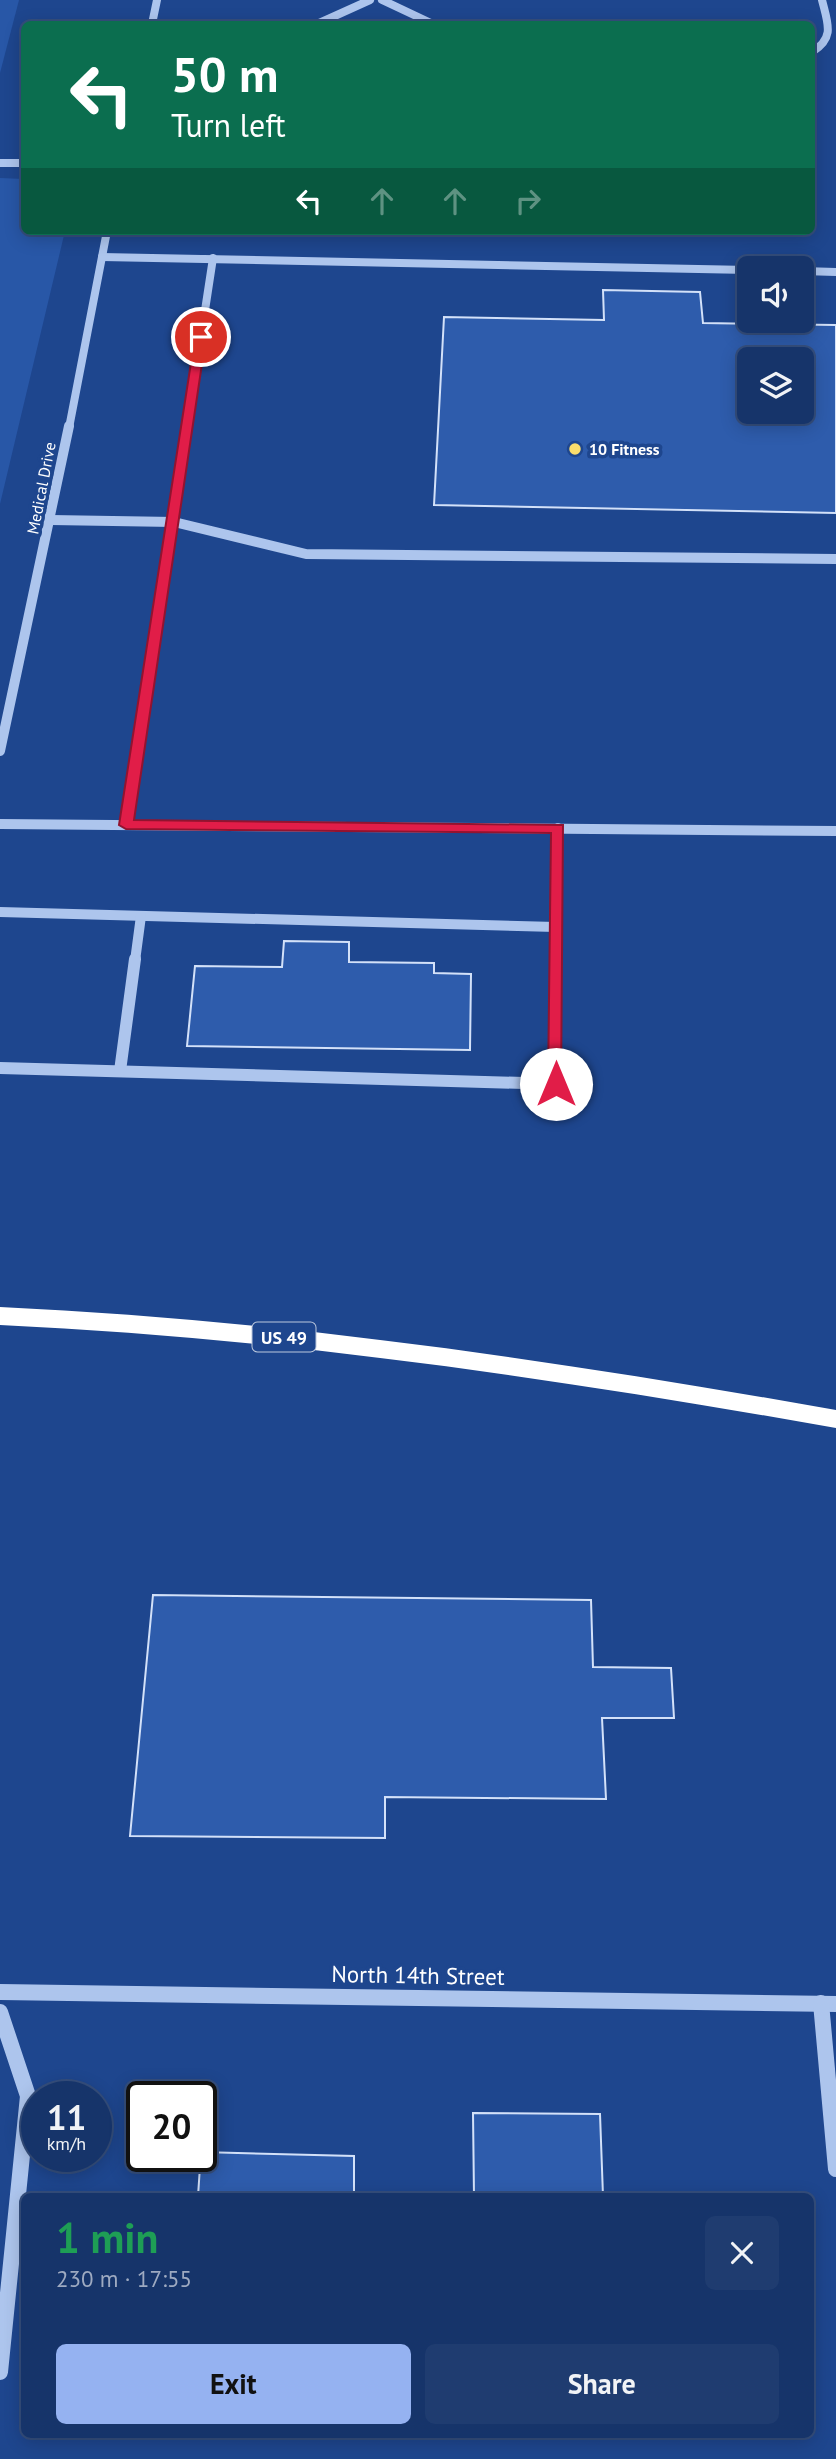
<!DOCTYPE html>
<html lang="en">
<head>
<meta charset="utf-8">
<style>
  body { margin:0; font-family:"PT Sans",sans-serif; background:#1f3c70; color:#f1f3f6; height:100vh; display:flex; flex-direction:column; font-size:26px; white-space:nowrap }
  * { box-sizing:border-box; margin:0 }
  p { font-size:23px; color:#9eaac1 }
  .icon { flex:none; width:38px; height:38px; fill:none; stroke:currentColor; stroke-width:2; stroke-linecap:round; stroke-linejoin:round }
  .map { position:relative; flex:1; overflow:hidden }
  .details { position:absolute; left:21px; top:2193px; width:793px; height:245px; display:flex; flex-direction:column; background:#16346a; border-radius:10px; box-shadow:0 4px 18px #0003,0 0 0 2px #354f7e }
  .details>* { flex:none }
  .guide { position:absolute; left:21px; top:21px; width:794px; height:214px; border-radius:10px; box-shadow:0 4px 18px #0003,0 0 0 2px #354f7e; background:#0b6e4f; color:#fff; overflow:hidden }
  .buttons { position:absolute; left:737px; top:256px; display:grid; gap:14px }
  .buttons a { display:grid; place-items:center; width:77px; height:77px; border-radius:10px; background:#16346a; box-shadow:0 4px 18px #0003,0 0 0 2px #354f7e; font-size:35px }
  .speed { position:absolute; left:21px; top:2081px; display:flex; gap:14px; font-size:35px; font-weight:700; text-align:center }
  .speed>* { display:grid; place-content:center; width:91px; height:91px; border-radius:50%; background:#16346a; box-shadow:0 4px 18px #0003,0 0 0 2px #354f7e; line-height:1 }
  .speed small { font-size:18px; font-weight:400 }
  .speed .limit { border:4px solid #111; border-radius:10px; background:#fff; color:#111 }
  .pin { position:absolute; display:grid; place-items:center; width:60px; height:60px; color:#fff; margin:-30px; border:4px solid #fff; border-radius:50%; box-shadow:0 2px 7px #0007 }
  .me { position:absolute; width:77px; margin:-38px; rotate:0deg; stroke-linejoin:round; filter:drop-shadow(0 0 5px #0008) }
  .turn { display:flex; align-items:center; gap:24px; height:147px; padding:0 35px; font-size:32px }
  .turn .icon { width:91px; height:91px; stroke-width:2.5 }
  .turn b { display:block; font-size:49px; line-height:60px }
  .lanes { display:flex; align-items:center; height:66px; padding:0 35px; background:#0003; justify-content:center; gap:35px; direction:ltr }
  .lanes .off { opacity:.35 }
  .round { display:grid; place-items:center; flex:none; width:74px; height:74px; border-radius:10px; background:#1f3c70 }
  .overview { display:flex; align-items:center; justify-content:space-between; height:119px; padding:0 35px }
  h1 { font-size:42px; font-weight:600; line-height:52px; color:#1e9e55 }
  .button { display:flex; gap:14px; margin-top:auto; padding:14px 35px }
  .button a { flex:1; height:80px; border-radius:10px; background:#95b2f1; color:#111; font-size:28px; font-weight:600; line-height:80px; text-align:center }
  .button a+a { background:#1f3c70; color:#f1f3f6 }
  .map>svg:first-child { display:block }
  .green { fill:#2857a7 }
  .building { fill:#2e5cac; stroke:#d3e1f9; stroke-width:2; fill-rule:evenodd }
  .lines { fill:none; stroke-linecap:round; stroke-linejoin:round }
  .minor-far3 { stroke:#adc5ed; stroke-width:8 }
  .minor-far2 { stroke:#adc5ed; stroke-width:10 }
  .minor-far1 { stroke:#adc5ed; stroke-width:12 }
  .minor { stroke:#adc5ed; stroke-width:16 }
  .highway { fill:#fff; fill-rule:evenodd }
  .route { fill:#e11d48; stroke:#92132f; stroke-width:2 }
  .poi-dot { fill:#fbde6d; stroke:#1e468e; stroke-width:2.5 }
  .labels { text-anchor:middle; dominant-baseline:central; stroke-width:7; stroke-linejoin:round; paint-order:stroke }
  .far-poi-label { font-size:16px; font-weight:bold; fill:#fff; stroke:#1e468e; text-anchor:start }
  .far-street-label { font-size:16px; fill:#fff; stroke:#1e468e }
  .shield { fill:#1e468e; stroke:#bcc8dd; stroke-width:2 }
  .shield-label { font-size:18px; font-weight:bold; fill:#fff }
  .near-street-label { font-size:23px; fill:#fff; stroke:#1e468e }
</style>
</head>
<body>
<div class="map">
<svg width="836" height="2459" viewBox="0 0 836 2459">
  <rect width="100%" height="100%" fill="#1e468e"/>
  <g class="green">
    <polygon points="0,0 19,0 0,73"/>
    <polygon points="0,178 24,179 24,231 65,231 0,504"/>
  </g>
  <g class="building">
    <path d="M603,290L700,292L703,323L836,325V513L434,505L444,317L604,320ZM749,359H802V411H749Z"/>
    <polygon points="284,941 349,942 349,962 434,963 434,973 471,974 470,1050 187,1046 195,966 282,967"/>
    <polygon points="153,1595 591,1600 593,1667 671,1668 674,1718 602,1718 606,1799 385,1797 385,1838 130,1836"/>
    <polygon points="473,2113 600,2114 603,2196 474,2196"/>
    <polygon points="201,2152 354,2156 354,2196 198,2196"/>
  </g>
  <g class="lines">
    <g class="minor-far3">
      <polyline points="382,0 433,24"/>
      <polyline points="152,24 157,0"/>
      <polyline points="317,24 370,0"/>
      <path d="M812,52C835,38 828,24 822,0"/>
      <polyline points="0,163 24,163"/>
      <polyline points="102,257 749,270"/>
      <polyline points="802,271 836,272"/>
      <polyline points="69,428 107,231"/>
      <polyline points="187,428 213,258"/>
    </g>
    <g class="minor-far2">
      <polyline points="51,520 174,522 306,554 836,559"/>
      <polyline points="0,751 69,426"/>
      <polyline points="0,824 836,831"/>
      <polyline points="126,825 187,426"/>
      <polyline points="0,912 556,927 556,961"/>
      <polyline points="556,927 558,828"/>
      <polyline points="135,961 141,916"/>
    </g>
    <g class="minor-far1">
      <polyline points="0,1068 556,1084 556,959"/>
      <polyline points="120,1071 135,959"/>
    </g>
    <g class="minor">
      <polyline points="0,1992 836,2004"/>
      <polyline points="821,2003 836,2169"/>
      <polyline points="0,2012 28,2096 0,2372"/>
    </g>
    <path class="highway" d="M0,1307C282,1320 559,1361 836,1410V1428C559,1379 282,1338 0,1325Z"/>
  </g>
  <polygon class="route" points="201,334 206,337 134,820 563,825 561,1088 556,1090 548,1084 551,833 126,829 119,825 195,337"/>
  <circle class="poi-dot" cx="575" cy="449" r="7"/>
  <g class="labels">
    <g class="far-poi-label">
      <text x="589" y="449">10 Fitness</text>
    </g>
    <g class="far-street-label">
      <text transform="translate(41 488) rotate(-79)">Medical Drive</text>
    </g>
    <rect class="shield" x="252.5" y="1322.5" width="63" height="29" rx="5"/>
    <g class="shield-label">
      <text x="284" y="1337">US 49</text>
    </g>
    <g class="near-street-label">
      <text transform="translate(418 1975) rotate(1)">North 14th Street</text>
    </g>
  </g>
</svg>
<div class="buttons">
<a><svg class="icon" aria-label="sound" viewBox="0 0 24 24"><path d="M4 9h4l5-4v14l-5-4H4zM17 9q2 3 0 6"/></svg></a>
<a><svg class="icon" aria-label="layers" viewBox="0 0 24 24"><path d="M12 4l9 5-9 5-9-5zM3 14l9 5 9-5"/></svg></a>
</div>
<div class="speed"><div>11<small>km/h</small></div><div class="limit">20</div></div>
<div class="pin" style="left:201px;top:337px;background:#d93025"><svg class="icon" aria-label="arrive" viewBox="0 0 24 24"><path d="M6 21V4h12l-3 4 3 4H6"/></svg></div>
<svg class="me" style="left:556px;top:1084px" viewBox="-20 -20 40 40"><circle r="19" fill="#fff"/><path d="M0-13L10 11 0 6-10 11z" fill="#e11d48"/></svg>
<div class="guide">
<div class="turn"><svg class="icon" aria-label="left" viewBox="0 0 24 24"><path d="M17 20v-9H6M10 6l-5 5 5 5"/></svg><div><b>50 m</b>Turn left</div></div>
<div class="lanes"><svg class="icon" aria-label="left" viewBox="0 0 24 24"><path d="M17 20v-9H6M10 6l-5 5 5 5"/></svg><svg class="icon off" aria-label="ahead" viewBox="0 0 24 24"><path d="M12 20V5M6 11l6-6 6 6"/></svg><svg class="icon off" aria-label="ahead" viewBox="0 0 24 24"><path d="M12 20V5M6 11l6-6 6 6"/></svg><svg class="icon off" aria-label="right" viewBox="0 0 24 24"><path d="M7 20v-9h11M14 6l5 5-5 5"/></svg></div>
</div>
<section class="details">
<div class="overview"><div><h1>1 min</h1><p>230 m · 17:55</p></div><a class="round"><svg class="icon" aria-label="close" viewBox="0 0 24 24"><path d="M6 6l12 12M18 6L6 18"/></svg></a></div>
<div class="button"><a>Exit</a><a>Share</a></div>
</section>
</div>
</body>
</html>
